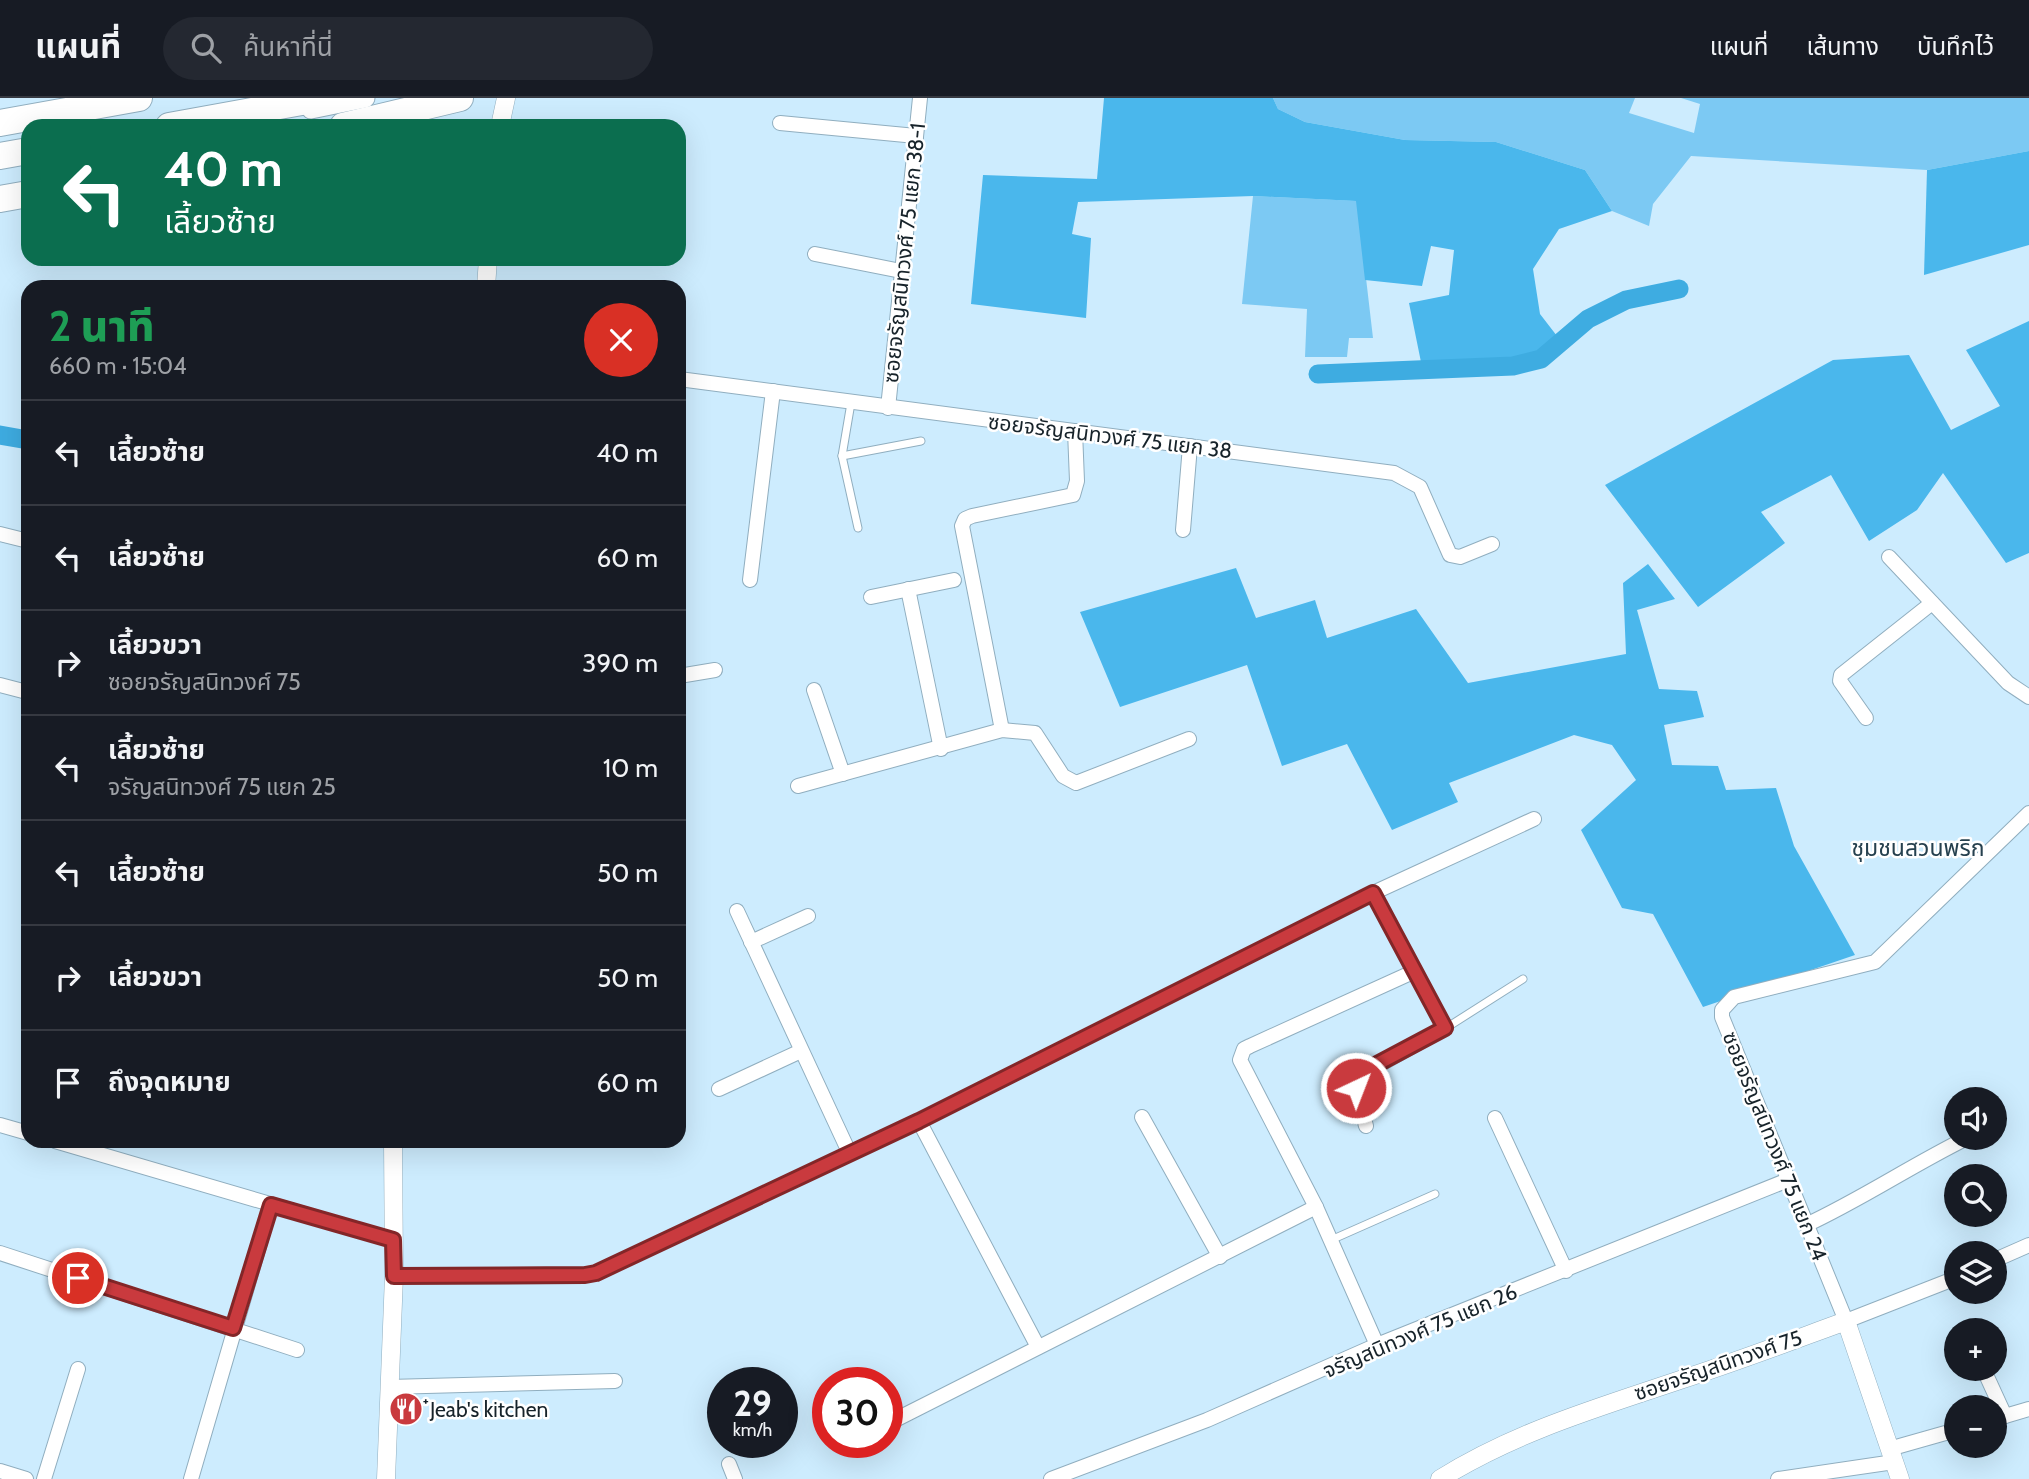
<!DOCTYPE html>
<html lang="th">
<head>
<meta charset="utf-8">
<style>
  body { margin:0; font-family:Cabin,"Noto Sans Thai",sans-serif; background:#242831; color:#f1f3f6; height:100vh; display:flex; flex-direction:column; font-size:26px; white-space:nowrap }
  * { box-sizing:border-box; margin:0 }
  p { font-size:23px; color:#9ea1a6 }
  .icon { flex:none; width:38px; height:38px; fill:none; stroke:currentColor; stroke-width:2; stroke-linecap:round; stroke-linejoin:round }
  .map { position:relative; flex:1; overflow:hidden }
  .details { position:absolute; left:21px; top:182px; width:665px; height:868px; display:flex; flex-direction:column; background:#171b24; border-radius:21px; box-shadow:0 7px 28px #0002 }
  .details>* { flex:none }
  .guide { position:absolute; left:21px; top:21px; width:665px; height:147px; border-radius:21px; box-shadow:0 7px 28px #0002; background:#0b6e4f; color:#fff; overflow:hidden }
  .buttons { position:absolute; left:1944px; top:989px; display:grid; gap:14px }
  .buttons a { display:grid; place-items:center; width:63px; height:63px; border-radius:50%; background:#171b24; box-shadow:0 7px 28px #0002; font-size:35px }
  .speed { position:absolute; left:707px; top:1269px; display:flex; gap:14px; font-size:35px; font-weight:700; text-align:center }
  .speed>* { display:grid; place-content:center; width:91px; height:91px; border-radius:50%; background:#171b24; box-shadow:0 7px 28px #0002; line-height:1 }
  .speed small { font-size:18px; font-weight:400 }
  .speed .limit { border:10px solid #d22; background:#fff; color:#111 }
  .pin { position:absolute; display:grid; place-items:center; width:60px; height:60px; color:#fff; margin:-30px; border:4px solid #fff; border-radius:50%; box-shadow:0 2px 7px #0007 }
  .me { position:absolute; width:77px; margin:-38px; rotate:43deg; stroke-linejoin:round; filter:drop-shadow(0 0 5px #0008) }
  .turn { display:flex; align-items:center; gap:24px; height:147px; padding:0 28px; font-size:32px }
  .turn .icon { width:91px; height:91px; stroke-width:2.5 }
  .turn b { display:block; font-size:49px; line-height:60px }
  .round { display:grid; place-items:center; flex:none; width:74px; height:74px; border-radius:37px; background:#242831 }
  .overview { display:flex; align-items:center; justify-content:space-between; height:119px; padding:0 28px }
  h1 { font-size:42px; font-weight:800; line-height:52px; color:#1e9e55 }
  ul { padding:0; list-style:none }
  li { display:flex; align-items:center; gap:21px; height:105px; padding:0 28px; border-top:2px solid #363941 }
  li div { flex:1 }
  li b { display:block; font-size:26px }
  li em { font-style:normal }
  header { display:flex; align-items:center; gap:42px; box-sizing:border-box; height:98px; padding:0 35px; background:#171b24; border-bottom:2px solid #363941 }
  header strong { font-size:33px }
  nav { display:flex; gap:38px; margin-inline-start:auto; font-size:24px }
  .search { width:490px; height:63px; background:#242831; display:flex; align-items:center; gap:18px; box-sizing:border-box; padding:0 24px; border-radius:38px; color:#9ea1a6; font-size:26px }
  .map>svg:first-child { display:block }
  .green { fill:#7cc9f3 }
  .forest { fill:#4ab7ec }
  .lines { fill:none; stroke-linecap:round; stroke-linejoin:round }
  .canal { stroke:#3eace1; stroke-width:19 }
  .service-casing { stroke:#90aebf; stroke-width:9 }
  .minor-casing { stroke:#90aebf; stroke-width:16 }
  .tertiary-casing { stroke:#90aebf; stroke-width:19 }
  .secondary-casing { stroke:#90aebf; stroke-width:21 }
  .motorway-casing { stroke:#90aebf; stroke-width:28 }
  .service { stroke:#fff; stroke-width:7 }
  .minor { stroke:#fff; stroke-width:14 }
  .tertiary { stroke:#fff; stroke-width:18 }
  .secondary { stroke:#fff; stroke-width:19 }
  .motorway { stroke:#fff; stroke-width:26 }
  .route-casing { stroke:#832628; stroke-width:18 }
  .route { stroke:#c93a3e; stroke-width:12 }
  .labels { text-anchor:middle; dominant-baseline:central; stroke-width:5; stroke-linejoin:round; paint-order:stroke }
  .street-label { font-size:21px; fill:#17232a; stroke:#fff }
  .poi-label { font-size:21px; fill:#17232a; stroke:#fff; text-anchor:start }
  .neighbourhood-label { font-size:23px; fill:#26414f; stroke:#fff }
</style>
</head>
<body>
<header>
<strong>แผนที่</strong>
<div class="search"><svg class="icon" aria-label="search" viewBox="0 0 24 24"><circle cx="10" cy="10" r="6"/><path d="M15 15l6 6"/></svg>ค้นหาที่นี่</div>
<nav><a>แผนที่</a><a>เส้นทาง</a><a>บันทึกไว้</a></nav>
</header>
<div class="map">
<svg width="2029" height="1381" viewBox="0 0 2029 1381">
  <rect width="100%" height="100%" fill="#cdecfe"/>
  <g class="green">
    <polygon points="1273,0 1635,0 1629,15 1694,35 1700,6 1681,0 2029,0 2029,53 1927,72 1691,58 1653,106 1649,128 1612,113 1585,72 1496,44 1405,42 1305,24 1278,11"/>
    <polygon points="1253,98 1357,103 1373,240 1349,240 1347,259 1305,259 1307,211 1242,206"/>
  </g>
  <g class="forest">
    <polygon points="1104,0 1273,0 1278,11 1305,24 1405,42 1496,44 1585,72 1612,113 1559,131 1533,171 1540,216 1557,238 1526,263 1422,269 1409,205 1449,197 1454,152 1431,148 1422,188 1365,182 1356,103 1253,98 1078,104 1072,136 1091,140 1086,220 971,206 983,77 1097,81"/>
    <polygon points="2029,53 2029,147 1924,177 1927,72"/>
    <polygon points="2029,223 2029,455 2006,465 1943,375 1917,412 1869,443 1831,377 1761,414 1785,445 1698,509 1605,387 1833,262 1909,257 1951,332 2000,308 1966,252"/>
    <polygon points="1648,466 1675,501 1637,512 1659,591 1697,593 1704,619 1664,627 1672,667 1718,668 1726,692 1776,690 1794,748 1855,857 1703,909 1653,816 1622,810 1581,732 1636,682 1612,647 1574,637 1449,685 1458,704 1392,732 1347,646 1282,668 1247,567 1120,609 1080,514 1236,470 1256,520 1315,502 1327,540 1416,511 1468,585 1626,556 1623,485"/>
  </g>
  <g class="lines">
    <g class="canal">
      <polyline points="1318,276 1513,268 1541,261 1588,221 1626,202 1679,191"/>
      <polyline points="0,337 28,342"/>
    </g>
    <defs>
      <g id="service">
        <polyline points="851,305 842,358 858,430"/>
        <polyline points="842,358 921,343"/>
        <polyline points="1446,930 1523,881"/>
        <polyline points="1331,1142 1435,1096"/>
      </g>
      <g id="minor">
        <polyline points="780,25 916,38"/>
        <polyline points="815,156 901,173"/>
        <polyline points="679,281 1394,375 1420,389 1450,457 1460,459 1492,446"/>
        <polyline points="888,310 920,0"/>
        <polyline points="1183,432 1190,348"/>
        <polyline points="0,436 28,443"/>
        <polyline points="1889,459 2008,585 2029,599"/>
        <polyline points="750,482 773,293"/>
        <polyline points="908,491 941,651"/>
        <polyline points="871,499 954,482"/>
        <polyline points="679,578 715,572"/>
        <polyline points="0,587 23,593"/>
        <polyline points="814,592 843,676"/>
        <polyline points="1866,620 1840,583 1841,577 1932,505"/>
        <polyline points="1002,632 962,428 965,421 972,418 1073,397 1077,383 1075,333"/>
        <polyline points="798,688 1002,632 1035,635 1063,678 1076,685 1189,641"/>
        <polyline points="737,813 849,1054"/>
        <polyline points="751,844 808,818"/>
        <polyline points="719,991 801,953"/>
        <polyline points="1142,1019 1220,1159"/>
        <polyline points="1495,1020 1566,1173"/>
        <polyline points="919,1023 1038,1249"/>
        <polyline points="0,1027 28,1035"/>
        <polyline points="1366,1028 1356,990 1361,977 1445,930 1373,795"/>
        <polyline points="55,1043 393,1142"/>
        <path d="M1806,1127C1862,1101 1912,1067 1967,1040"/>
        <polyline points="0,1155 297,1252"/>
        <polyline points="1995,1162 2029,1147"/>
        <polyline points="394,1178 585,1177 596,1175 919,1023 1373,795 1534,721"/>
        <polyline points="1956,1180 1846,1223 1722,919 1722,912 1734,899 1875,864 2029,715"/>
        <polyline points="1377,1247 1316,1109 1240,962 1244,951 1250,948 1413,874"/>
        <polyline points="1983,1270 2005,1318"/>
        <polyline points="389,1289 615,1283"/>
        <polyline points="1995,1321 2029,1311"/>
        <polyline points="887,1326 1316,1109"/>
        <polyline points="848,1346 852,1344"/>
        <polyline points="1889,1351 1956,1332"/>
        <polyline points="729,1366 735,1381"/>
        <polyline points="0,1373 26,1381"/>
        <polyline points="44,1381 78,1271"/>
        <polyline points="191,1381 271,1107"/>
        <polyline points="1051,1381 1207,1322 1377,1247 1788,1082"/>
        <polyline points="1778,1381 1894,1364"/>
      </g>
      <g id="tertiary">
        <polyline points="500,28 506,0"/>
        <polyline points="486,189 488,161"/>
        <polyline points="386,1381 394,1178 393,1043"/>
        <path d="M1440,1381C1515,1334 1597,1310 1680,1282C1736,1264 1791,1243 1846,1223L1900,1381"/>
      </g>
      <polyline id="secondary" points="311,11 365,0"/>
      <g id="motorway">
        <polyline points="0,25 139,0"/>
        <polyline points="169,28 324,0"/>
        <polyline points="343,28 460,0"/>
        <polyline points="0,58 28,53"/>
        <polyline points="0,101 28,96"/>
      </g>
    </defs>
    <use href="#service" class="service-casing"/>
    <use href="#minor" class="minor-casing"/>
    <use href="#tertiary" class="tertiary-casing"/>
    <use href="#secondary" class="secondary-casing"/>
    <use href="#motorway" class="motorway-casing"/>
    <use href="#service" class="service"/>
    <use href="#minor" class="minor"/>
    <use href="#tertiary" class="tertiary"/>
    <use href="#secondary" class="secondary"/>
    <use href="#motorway" class="motorway"/>
  </g>
  <g class="lines">
    <defs>
      <polyline id="route" points="78,1180 233,1230 271,1107 393,1142 394,1178 585,1177 596,1175 919,1023 1373,795 1445,930 1366,972 1357,983 1356,990"/>
    </defs>
    <use href="#route" class="route-casing"/>
    <use href="#route" class="route"/>
  </g>
  <defs>
    <symbol id="restaurant-disc" viewBox="-11 -11 22 22"><circle r="9.5" fill="#c93a3e" stroke="#fff"/><path d="M-5-6h1v4h1v-4h1v4h1v-4h1v5L-1.5 .5V6h-2V.5L-5-1ZM5-6V6H3V1.5H1.5Q1.5-4 5-6Z" fill="#fff"/></symbol>
  </defs>
  <g fill-rule="evenodd">
    <use href="#restaurant-disc" x="387" y="1292" width="38" height="38"/>
  </g>
  <g class="labels">
    <g class="street-label">
      <text transform="translate(904 155) rotate(-84)">ซอยจรัญสนิทวงศ์ 75 แยก 38-1</text>
      <text transform="translate(1110 338) rotate(7)">ซอยจรัญสนิทวงศ์ 75 แยก 38</text>
      <text transform="translate(1775 1048) rotate(68)">ซอยจรัญสนิทวงศ์ 75 แยก 24</text>
      <text transform="translate(1420 1233) rotate(-23)">จรัญสนิทวงศ์ 75 แยก 26</text>
      <text transform="translate(1718 1267) rotate(-19)">ซอยจรัญสนิทวงศ์ 75</text>
    </g>
    <g class="poi-label">
      <text x="430" y="1311">๋Jeab's kitchen</text>
    </g>
    <g class="neighbourhood-label">
      <text x="1918" y="750">ชุมชนสวนพริก</text>
    </g>
  </g>
</svg>
<div class="buttons">
<a><svg class="icon" aria-label="sound" viewBox="0 0 24 24"><path d="M4 9h4l5-4v14l-5-4H4zM17 9q2 3 0 6"/></svg></a>
<a><svg class="icon" aria-label="search" viewBox="0 0 24 24"><circle cx="10" cy="10" r="6"/><path d="M15 15l6 6"/></svg></a>
<a><svg class="icon" aria-label="layers" viewBox="0 0 24 24"><path d="M12 4l9 5-9 5-9-5zM3 14l9 5 9-5"/></svg></a>
<a>+</a>
<a>−</a>
</div>
<div class="speed"><div>29<small>km/h</small></div><div class="limit">30</div></div>
<div class="pin" style="left:78px;top:1180px;background:#d93025"><svg class="icon" aria-label="arrive" viewBox="0 0 24 24"><path d="M6 21V4h12l-3 4 3 4H6"/></svg></div>
<svg class="me" style="left:1356px;top:990px" viewBox="-20 -20 40 40"><circle r="17" fill="#c93a3e" stroke="#fff" stroke-width="3"/><path d="M0-11L8 9 0 5-8 9z" fill="#fff"/></svg>
<div class="guide">
<div class="turn"><svg class="icon" aria-label="left" viewBox="0 0 24 24"><path d="M17 20v-9H6M10 6l-5 5 5 5"/></svg><div><b>40 m</b>เลี้ยวซ้าย</div></div>
</div>
<section class="details">
<div class="overview"><div><h1>2 นาที</h1><p>660 m · 15:04</p></div><a class="round" style="background:#d93025;color:#fff"><svg class="icon" aria-label="close" viewBox="0 0 24 24"><path d="M6 6l12 12M18 6L6 18"/></svg></a></div>
<ul>
<li><svg class="icon" aria-label="left" viewBox="0 0 24 24"><path d="M17 20v-9H6M10 6l-5 5 5 5"/></svg><div><b>เลี้ยวซ้าย</b></div><em>40 m</em></li>
<li><svg class="icon" aria-label="left" viewBox="0 0 24 24"><path d="M17 20v-9H6M10 6l-5 5 5 5"/></svg><div><b>เลี้ยวซ้าย</b></div><em>60 m</em></li>
<li><svg class="icon" aria-label="right" viewBox="0 0 24 24"><path d="M7 20v-9h11M14 6l5 5-5 5"/></svg><div><b>เลี้ยวขวา</b><p>ซอยจรัญสนิทวงศ์ 75</p></div><em>390 m</em></li>
<li><svg class="icon" aria-label="left" viewBox="0 0 24 24"><path d="M17 20v-9H6M10 6l-5 5 5 5"/></svg><div><b>เลี้ยวซ้าย</b><p>จรัญสนิทวงศ์ 75 แยก 25</p></div><em>10 m</em></li>
<li><svg class="icon" aria-label="left" viewBox="0 0 24 24"><path d="M17 20v-9H6M10 6l-5 5 5 5"/></svg><div><b>เลี้ยวซ้าย</b></div><em>50 m</em></li>
<li><svg class="icon" aria-label="right" viewBox="0 0 24 24"><path d="M7 20v-9h11M14 6l5 5-5 5"/></svg><div><b>เลี้ยวขวา</b></div><em>50 m</em></li>
<li><svg class="icon" aria-label="arrive" viewBox="0 0 24 24"><path d="M6 21V4h12l-3 4 3 4H6"/></svg><div><b>ถึงจุดหมาย</b></div><em>60 m</em></li>
</ul>
</section>
</div>
</body>
</html>
